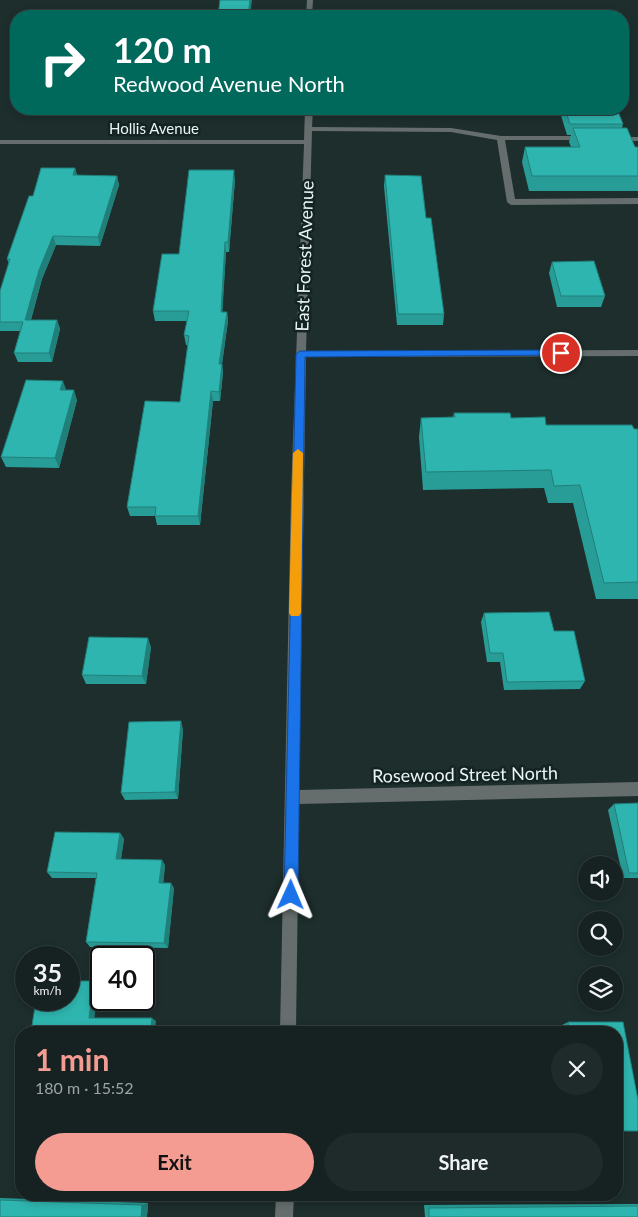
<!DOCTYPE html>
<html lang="en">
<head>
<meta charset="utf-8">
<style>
  body { margin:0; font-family:Lato,sans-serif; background:#1f2a2a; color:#f1f3f6; height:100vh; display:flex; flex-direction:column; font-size:19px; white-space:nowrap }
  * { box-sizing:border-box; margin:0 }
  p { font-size:16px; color:#9ea4a5 }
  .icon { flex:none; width:28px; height:28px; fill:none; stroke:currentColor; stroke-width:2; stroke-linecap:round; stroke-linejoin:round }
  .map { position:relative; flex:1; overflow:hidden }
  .side { position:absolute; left:15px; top:1026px; width:608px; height:175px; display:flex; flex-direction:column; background:#162222; border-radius:20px; box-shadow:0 2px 8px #0003,0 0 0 1px #353f40 }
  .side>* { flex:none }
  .top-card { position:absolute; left:10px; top:10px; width:619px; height:105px; border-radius:20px; box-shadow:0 2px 8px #0003,0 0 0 1px #353f40; background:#00695c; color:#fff; overflow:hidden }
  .buttons { position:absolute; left:578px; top:856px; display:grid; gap:10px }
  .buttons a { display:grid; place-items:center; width:45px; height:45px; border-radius:50%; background:#162222; box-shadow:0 2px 8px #0003,0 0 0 1px #353f40; font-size:25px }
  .speed { position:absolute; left:15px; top:946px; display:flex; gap:10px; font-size:25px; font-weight:700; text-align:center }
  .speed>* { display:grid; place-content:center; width:65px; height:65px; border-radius:50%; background:#162222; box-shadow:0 2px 8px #0003,0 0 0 1px #353f40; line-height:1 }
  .speed small { font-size:12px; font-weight:400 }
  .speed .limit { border:2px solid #111; border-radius:8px; background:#fff; color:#111 }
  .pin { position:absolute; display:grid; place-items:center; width:42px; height:42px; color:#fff; margin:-21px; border:2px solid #fff; border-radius:50%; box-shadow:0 1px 5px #0007 }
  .me { position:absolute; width:55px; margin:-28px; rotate:1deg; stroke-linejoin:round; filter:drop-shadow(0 0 4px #0008) }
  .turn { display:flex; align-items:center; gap:18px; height:105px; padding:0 20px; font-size:22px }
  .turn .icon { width:65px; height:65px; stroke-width:2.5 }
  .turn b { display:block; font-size:35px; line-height:42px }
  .round { display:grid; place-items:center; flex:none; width:52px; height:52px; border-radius:26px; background:#1f2a2a }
  .head { display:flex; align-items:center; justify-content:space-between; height:85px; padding:0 20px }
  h1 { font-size:30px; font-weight:700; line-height:38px; color:#f59c92 }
  .cta { display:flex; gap:10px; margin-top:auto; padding:10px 20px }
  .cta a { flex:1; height:58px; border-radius:30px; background:#f59c92; color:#111; font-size:20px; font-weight:700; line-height:58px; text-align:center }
  .cta a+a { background:#1f2a2a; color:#f1f3f6 }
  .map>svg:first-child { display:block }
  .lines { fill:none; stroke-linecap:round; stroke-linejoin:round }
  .minor { fill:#656e6d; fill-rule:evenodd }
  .wall { fill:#289c96 }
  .shaded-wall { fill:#217f7a }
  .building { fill:#2fb5af; stroke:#217f7a }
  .route { fill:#1a73e8; stroke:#114b97 }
  .slow { fill:#f59e0b }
  .labels { text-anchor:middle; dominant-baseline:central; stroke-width:5; stroke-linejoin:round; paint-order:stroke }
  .far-street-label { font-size:15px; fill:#eaf5f4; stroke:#132423 }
  .street-label { font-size:18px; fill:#eaf5f4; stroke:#132423 }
</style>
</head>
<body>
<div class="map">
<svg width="638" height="1217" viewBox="0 0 638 1217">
  <rect width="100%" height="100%" fill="#1d2e2d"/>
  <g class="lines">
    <g class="minor">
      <polygon points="307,0 313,0 312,16 306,16"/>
      <polygon points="305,109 313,109 312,127 451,128 501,136 589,136 590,138 586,140 505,140 515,199 638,198 638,204 511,205 507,202 497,140 451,132 312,131 306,351 638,350 638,356 306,357 299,790 638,782 638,796 299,804 296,1032 280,1032 291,494 304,144 0,144 0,140 304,140"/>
      <rect x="613" y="137" width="25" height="4"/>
      <polygon points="276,1195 294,1195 293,1217 275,1217"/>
    </g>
  </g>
  <g class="wall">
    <polygon points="559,109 617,109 623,124 622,128 635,147 638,147 638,191 529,191 522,162 525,147 571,147 569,142 571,135 567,135"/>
    <polygon points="75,168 77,175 117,176 119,185 100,246 56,245 42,279 31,320 57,320 60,329 52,362 18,362 14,353 20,331 0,331 0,291 9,264 7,259 33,196"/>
    <polygon points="385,175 426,218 444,314 443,325 397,325 384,186"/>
    <polygon points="235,180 229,252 226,252 222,312 227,312 228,321 222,364 223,373 220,401 213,401 200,525 157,525 155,516 130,516 127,507 180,402 188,345 186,345 184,335 187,321 155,321 153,311 179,254"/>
    <polygon points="552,262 605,296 601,307 557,307 549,273"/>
    <polygon points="66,390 77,400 59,468 6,467 1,457"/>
    <polygon points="454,413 511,418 546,425 638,429 638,599 596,599 573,503 548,503 544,488 423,490 419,437 421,418 453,417"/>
    <polygon points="484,613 554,631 585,681 580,689 504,690 500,662 487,662 481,622"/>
    <polygon points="151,647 146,684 86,684 82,675"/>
    <polygon points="183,729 178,799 125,800 121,793"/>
    <polygon points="638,803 638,878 623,878 608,810 614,804"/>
    <polygon points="120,833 124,839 121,859 165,865 163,883 174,888 168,948 90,947 86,942 96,878 52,878 47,872"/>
    <polygon points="568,1022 623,1022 638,1100 638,1131 616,1131 616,1032 563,1032 562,1025"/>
    <polygon points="0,1198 148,1203 147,1217 0,1217"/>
    <polygon points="638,1204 638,1217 425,1217 424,1205"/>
  </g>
  <g class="shaded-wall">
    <polygon points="250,0 252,0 250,16 248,16"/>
    <polygon points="75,168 77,177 73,175"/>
    <polygon points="234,170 235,180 229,252 228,242"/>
    <polygon points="117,176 119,185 100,246 98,237"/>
    <polygon points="53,236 56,245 42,279 28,329 25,320 39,270"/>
    <polygon points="225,242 226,252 222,321 221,312"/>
    <polygon points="227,312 228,321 222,364 223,373 220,401 219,392 219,364"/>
    <polygon points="57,320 60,329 52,362 49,353"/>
    <polygon points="63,381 67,392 60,390"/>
    <polygon points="74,390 77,400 59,468 55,458"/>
    <polygon points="211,391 213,401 200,525 198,516"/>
    <polygon points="148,638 151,647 146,684 142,676"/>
    <polygon points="181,721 183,729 178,799 175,792"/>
    <polygon points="120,833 124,839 120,865 116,859"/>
    <polygon points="162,860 165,865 163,888 159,883"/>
    <polygon points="171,883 174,888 168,948 164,943"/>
    <polygon points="94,981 99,985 94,1021 89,1018"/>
    <polygon points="152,1018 156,1021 155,1032 151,1032"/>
    <polygon points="148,1203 147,1217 141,1217 142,1205"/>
  </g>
  <g class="building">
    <polygon points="220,0 250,0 248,16 218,16"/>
    <polygon points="565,109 617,109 623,124 570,124"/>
    <polygon points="573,128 627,128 635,147 638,147 638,176 532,176 525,147 580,147"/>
    <polygon points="41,168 75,168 73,175 117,176 98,237 53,236 39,270 25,320 57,320 49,353 14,353 23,322 0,322 0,291 10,259 7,259 29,196 33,196"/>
    <polygon points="189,170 234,170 228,242 225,242 221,312 227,312 219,364 222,364 219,392 211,391 198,516 155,516 156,507 127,507 145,401 180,402 189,336 184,335 189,311 153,311 162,254 179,254"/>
    <polygon points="385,175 421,176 426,218 431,218 444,314 398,314"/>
    <polygon points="594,261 605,296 561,296 552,262"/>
    <polygon points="26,380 63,381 60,390 74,390 55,458 1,457"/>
    <polygon points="454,413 510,413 511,418 545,417 546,425 632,425 634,429 638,429 638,582 604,583 580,485 554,486 551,470 426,472 421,418 455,417"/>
    <polygon points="549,612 554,631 574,631 585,681 507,682 503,653 490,653 484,613"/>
    <polygon points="89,637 148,638 142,676 82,675"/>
    <polygon points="181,721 175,792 121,793 129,722"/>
    <polygon points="638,803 638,873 629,873 614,804"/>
    <polygon points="55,832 120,833 116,859 162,860 159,883 171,883 164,943 86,942 97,873 47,872"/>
    <polygon points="69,981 94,981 89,1018 152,1018 151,1032 31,1032 36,1000 69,1000"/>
    <polygon points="568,1022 623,1022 638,1100 638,1131 616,1131 616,1032 569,1032"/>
    <polygon points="0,1200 142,1205 141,1217 0,1217"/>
    <polygon points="638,1206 638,1217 429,1217 429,1208"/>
  </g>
  <polygon class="route" points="561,350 566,353 564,355 305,357 298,895 296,900 291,902 286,900 284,895 296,354 300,351"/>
  <polygon class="slow" points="298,449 303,453 301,613 299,616 291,616 289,613 293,453"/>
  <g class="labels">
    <g class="far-street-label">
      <text x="154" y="128">Hollis Avenue</text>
    </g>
    <g class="street-label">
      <text transform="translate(304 256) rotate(-88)">East Forest Avenue</text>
      <text transform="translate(465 774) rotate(-1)">Rosewood Street North</text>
    </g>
  </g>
</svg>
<div class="buttons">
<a><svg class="icon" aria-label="sound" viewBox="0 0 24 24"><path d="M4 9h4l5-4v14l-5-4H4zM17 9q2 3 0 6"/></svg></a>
<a><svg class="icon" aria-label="search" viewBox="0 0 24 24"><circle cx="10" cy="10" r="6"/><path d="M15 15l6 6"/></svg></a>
<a><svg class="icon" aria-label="layers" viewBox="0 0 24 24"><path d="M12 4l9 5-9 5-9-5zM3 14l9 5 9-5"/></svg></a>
</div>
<div class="speed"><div>35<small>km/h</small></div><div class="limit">40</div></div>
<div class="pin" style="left:561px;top:353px;background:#d93025"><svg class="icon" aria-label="arrive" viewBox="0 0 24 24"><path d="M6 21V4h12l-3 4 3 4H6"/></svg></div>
<svg class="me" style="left:291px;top:895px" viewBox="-20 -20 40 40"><path d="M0-17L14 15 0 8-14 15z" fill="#1a73e8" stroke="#fff" stroke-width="4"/></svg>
<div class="top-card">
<div class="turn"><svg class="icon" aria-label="right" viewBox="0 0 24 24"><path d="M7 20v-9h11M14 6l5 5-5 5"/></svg><div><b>120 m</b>Redwood Avenue North</div></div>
</div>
<section class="side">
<div class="head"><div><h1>1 min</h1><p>180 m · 15:52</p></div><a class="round"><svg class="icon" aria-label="close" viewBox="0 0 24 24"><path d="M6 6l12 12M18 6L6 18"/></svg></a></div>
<div class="cta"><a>Exit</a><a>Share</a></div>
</section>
</div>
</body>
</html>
